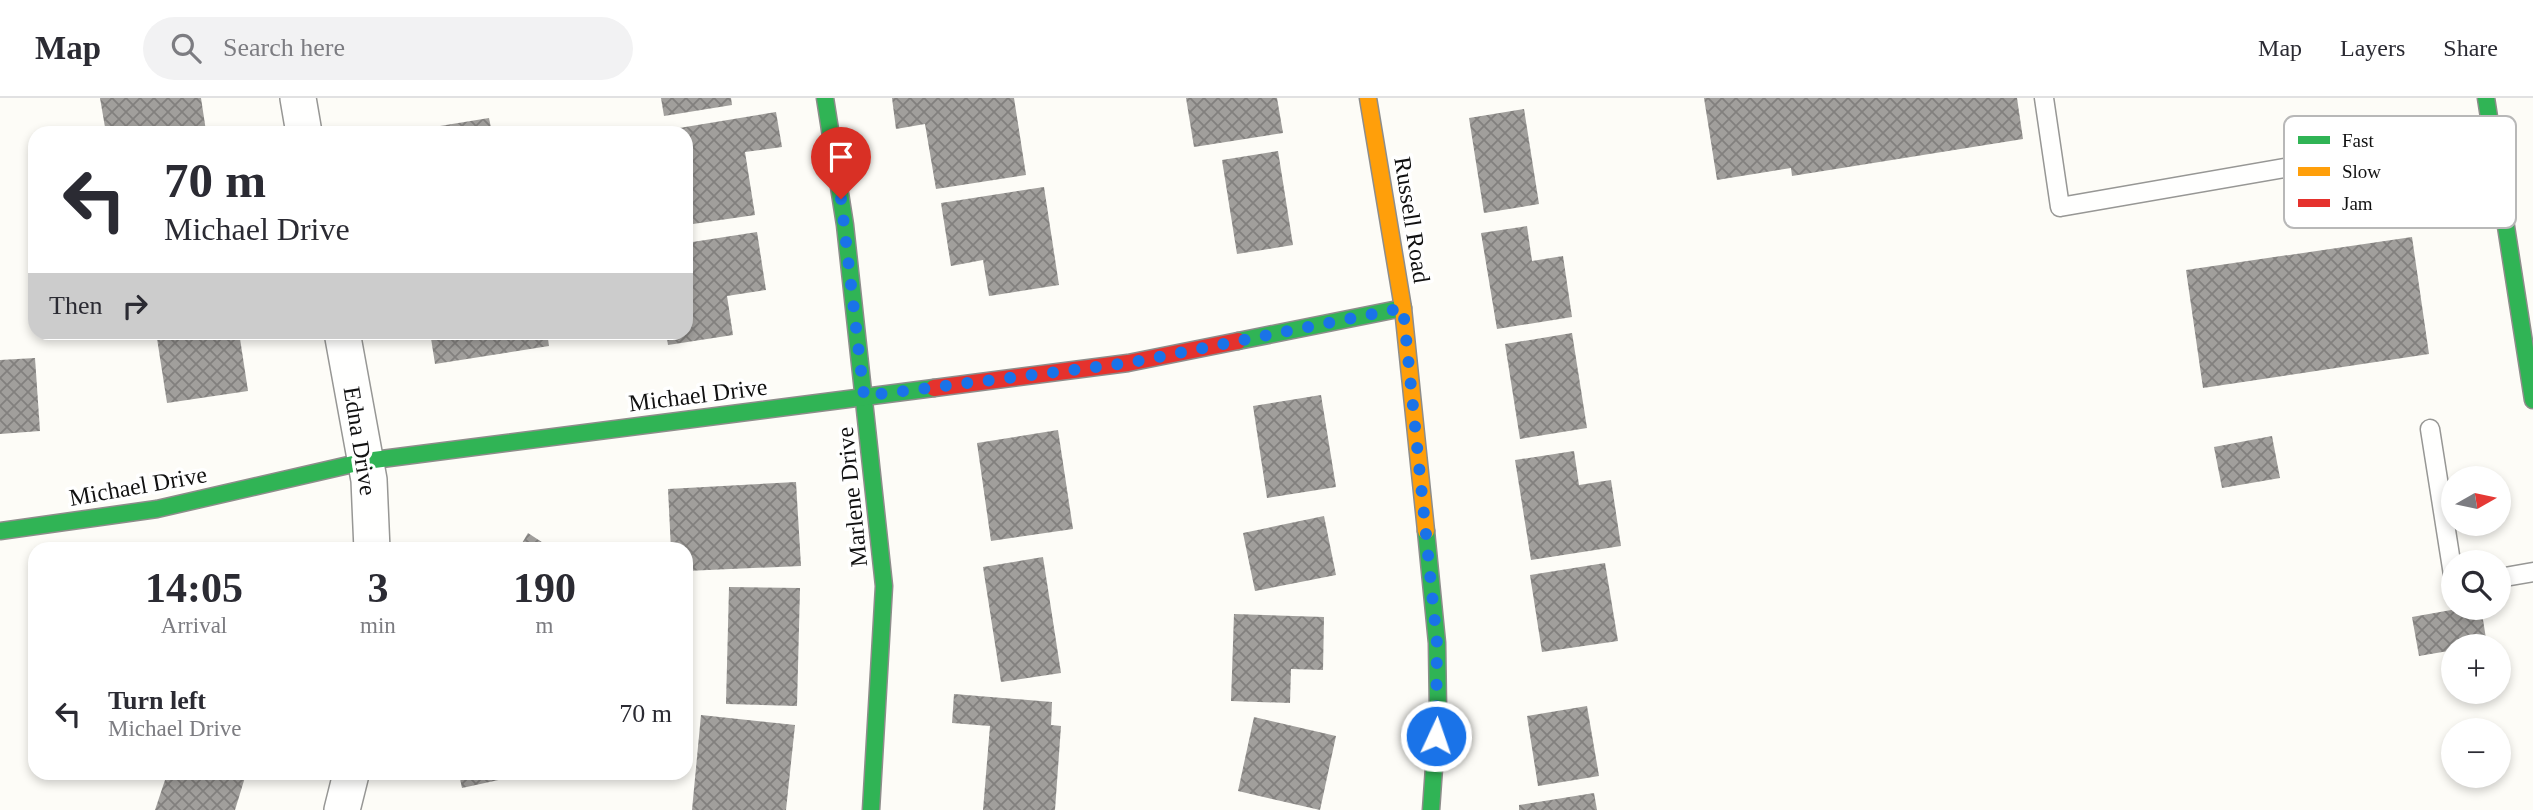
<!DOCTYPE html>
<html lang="en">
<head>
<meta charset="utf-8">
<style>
  body { margin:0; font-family:Georgia,serif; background:#f2f2f3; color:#2b2b33; height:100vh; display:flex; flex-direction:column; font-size:26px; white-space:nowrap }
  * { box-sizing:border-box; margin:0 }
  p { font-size:23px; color:#7c7c81 }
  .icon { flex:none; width:38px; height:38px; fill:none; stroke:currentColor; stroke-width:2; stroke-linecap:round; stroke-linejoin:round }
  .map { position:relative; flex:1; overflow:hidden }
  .drawer { position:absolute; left:28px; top:444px; width:665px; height:238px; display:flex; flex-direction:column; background:#fff; border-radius:21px; box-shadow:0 4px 10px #0003 }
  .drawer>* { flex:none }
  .banner { position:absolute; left:28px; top:28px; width:665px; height:214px; border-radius:21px; box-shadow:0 4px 10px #0003; background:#fff; color:#2b2b33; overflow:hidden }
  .needle { width:46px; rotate:81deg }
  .fabs { position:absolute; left:2441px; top:368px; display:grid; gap:14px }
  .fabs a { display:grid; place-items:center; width:70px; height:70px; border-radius:50%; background:#fff; box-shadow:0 4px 10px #0003; font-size:35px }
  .pin { position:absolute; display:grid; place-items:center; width:60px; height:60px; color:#fff; margin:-72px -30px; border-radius:50% 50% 50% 0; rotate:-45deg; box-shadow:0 0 7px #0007 }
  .pin .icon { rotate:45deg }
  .me { position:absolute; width:77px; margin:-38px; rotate:3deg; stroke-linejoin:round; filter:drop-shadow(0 0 5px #0008) }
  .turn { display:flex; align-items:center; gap:24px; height:147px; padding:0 21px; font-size:32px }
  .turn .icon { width:91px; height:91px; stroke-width:2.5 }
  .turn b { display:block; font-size:49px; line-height:60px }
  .then { display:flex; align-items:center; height:66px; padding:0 21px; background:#0003; gap:14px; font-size:26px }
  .eta { display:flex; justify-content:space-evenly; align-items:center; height:119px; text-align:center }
  .eta b { font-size:42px; font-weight:700; line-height:49px }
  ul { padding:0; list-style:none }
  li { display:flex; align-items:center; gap:21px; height:105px; padding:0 21px }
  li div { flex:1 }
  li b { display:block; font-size:26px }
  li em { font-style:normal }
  header { display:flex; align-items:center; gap:42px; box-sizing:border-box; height:98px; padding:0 35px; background:#fff; border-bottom:2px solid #e1e1e2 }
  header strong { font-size:33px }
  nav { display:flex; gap:38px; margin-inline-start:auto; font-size:24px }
  .search { width:490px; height:63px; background:#f2f2f3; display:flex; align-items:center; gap:18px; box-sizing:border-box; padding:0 24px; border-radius:38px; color:#7c7c81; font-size:26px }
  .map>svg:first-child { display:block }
  .building { fill:url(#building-cross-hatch) }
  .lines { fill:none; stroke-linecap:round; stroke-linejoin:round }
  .lane-casing { stroke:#979795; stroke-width:21 }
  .street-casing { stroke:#979795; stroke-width:38 }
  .fast-casing { stroke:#8e8d8b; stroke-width:19 }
  .slow-casing { stroke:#8e8d8b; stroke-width:19 }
  .jam-casing { stroke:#8e8d8b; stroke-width:19 }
  .lane { stroke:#fffffe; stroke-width:18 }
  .street { stroke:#fffffe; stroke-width:35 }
  .fast { stroke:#30b455; stroke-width:16 }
  .slow { stroke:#ff9f0a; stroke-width:16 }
  .jam { stroke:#e5322d; stroke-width:16 }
  .route { stroke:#1a73e8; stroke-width:12; stroke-dasharray:0 21.6 }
  .labels { text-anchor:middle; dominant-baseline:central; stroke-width:7; stroke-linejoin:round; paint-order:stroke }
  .street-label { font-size:24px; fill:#111; stroke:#fff }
  .key { fill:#fff; stroke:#b8b8b8; stroke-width:2 }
  .key-label { font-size:19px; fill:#111 }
</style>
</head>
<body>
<header>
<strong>Map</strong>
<div class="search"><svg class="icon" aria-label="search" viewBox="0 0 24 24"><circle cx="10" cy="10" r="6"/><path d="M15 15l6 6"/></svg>Search here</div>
<nav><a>Map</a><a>Layers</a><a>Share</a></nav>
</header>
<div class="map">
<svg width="2533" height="712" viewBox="0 0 2533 712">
  <defs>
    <pattern id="building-cross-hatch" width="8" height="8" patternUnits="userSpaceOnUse" patternTransform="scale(1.75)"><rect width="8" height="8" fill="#a19f9c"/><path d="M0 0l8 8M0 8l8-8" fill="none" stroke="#82807e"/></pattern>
  </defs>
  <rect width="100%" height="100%" fill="#fdfcf7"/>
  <g class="building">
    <polygon points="100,0 201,0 206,33 106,35"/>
    <polygon points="661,0 731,0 732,7 664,18"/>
    <polygon points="892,0 1014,0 1026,77 936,91 925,26 896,31"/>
    <polygon points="1186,0 1277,0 1283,35 1194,49"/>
    <polygon points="1704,0 2017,0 2023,41 1792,78 1791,70 1717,82"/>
    <polygon points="1524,11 1539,106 1484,115 1469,20"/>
    <polygon points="776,14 782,49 745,54 755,117 686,127 686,35 655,34"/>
    <polygon points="489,20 492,35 403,35 403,34"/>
    <polygon points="1278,53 1293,147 1237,156 1222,62"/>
    <polygon points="1044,89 1059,187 989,198 983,162 951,168 941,105"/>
    <polygon points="1527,128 1532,163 1563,158 1572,219 1497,231 1481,135"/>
    <polygon points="757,134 766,192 727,198 733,237 668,247 666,234 686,234 686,145"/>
    <polygon points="2412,139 2429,256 2203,290 2186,172"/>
    <polygon points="156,234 239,234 248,293 167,305"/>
    <polygon points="430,234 547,234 549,248 435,266"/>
    <polygon points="1572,235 1587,330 1520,341 1505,246"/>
    <polygon points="35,260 40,333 0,336 0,262"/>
    <polygon points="1321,297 1336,389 1267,400 1253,308"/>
    <polygon points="1058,332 1073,431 991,443 977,345"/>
    <polygon points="2272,338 2280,380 2222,390 2214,349"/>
    <polygon points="1574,353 1579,387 1611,382 1621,448 1531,462 1515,362"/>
    <polygon points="796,384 801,468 686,473 686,452 671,452 668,391"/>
    <polygon points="1324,418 1336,477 1255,493 1243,435"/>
    <polygon points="528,435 554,452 518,452"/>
    <polygon points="1043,459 1061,575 1001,584 983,469"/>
    <polygon points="1605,465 1618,543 1542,554 1530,477"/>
    <polygon points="729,489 800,490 797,608 726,606"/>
    <polygon points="2468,509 2481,509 2487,547 2454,548 2454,552 2419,558 2412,519"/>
    <polygon points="1234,516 1324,519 1323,572 1291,571 1290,605 1231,603"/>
    <polygon points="954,596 1052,604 1051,627 1061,628 1055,712 983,712 990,628 952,625"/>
    <polygon points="1587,608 1599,678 1538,688 1527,618"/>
    <polygon points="701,617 795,627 786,712 692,712"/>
    <polygon points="1254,619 1336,638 1320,712 1238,693"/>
    <polygon points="167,676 246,676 235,712 155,712"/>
    <polygon points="459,676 522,676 522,677 462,690"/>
    <polygon points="1594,695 1597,712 1519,712 1519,707"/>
  </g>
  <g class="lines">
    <defs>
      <g id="lane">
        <polyline points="2044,0 2060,109 2491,34"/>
        <polyline points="2430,331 2454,483"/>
        <polyline points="2499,480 2533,474"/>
      </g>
      <g id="street">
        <polyline points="298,0 304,35"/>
        <polyline points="342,234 369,382 372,452"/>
        <polyline points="342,712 351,676"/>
      </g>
      <g id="fast">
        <polyline points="825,0 845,127 884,488 871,712"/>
        <polyline points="2486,0 2533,302"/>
        <polyline points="1238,243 1403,210"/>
        <polyline points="0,433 157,411 366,363 934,290"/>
        <polyline points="1426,433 1437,545 1438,613 1431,712"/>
      </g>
      <polyline id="slow" points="1368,0 1403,210 1426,433"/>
      <polyline id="jam" points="934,290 1128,265 1238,243"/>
    </defs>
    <use href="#lane" class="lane-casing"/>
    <use href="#street" class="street-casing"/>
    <use href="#fast" class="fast-casing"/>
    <use href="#slow" class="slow-casing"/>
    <use href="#jam" class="jam-casing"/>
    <use href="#lane" class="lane"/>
    <use href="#street" class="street"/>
    <use href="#fast" class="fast"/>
    <use href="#slow" class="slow"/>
    <use href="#jam" class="jam"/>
  </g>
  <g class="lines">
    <polyline class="route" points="841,101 864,298 1128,265 1403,210 1437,545 1436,638"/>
  </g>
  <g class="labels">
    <g class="street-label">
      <text transform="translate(1412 122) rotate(81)">Russell Road</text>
      <text transform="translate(698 297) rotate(-7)">Michael Drive</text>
      <text transform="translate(360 343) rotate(81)">Edna Drive</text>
      <text transform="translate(138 388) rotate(-10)">Michael Drive</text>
      <text transform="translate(852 399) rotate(-96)">Marlene Drive</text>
    </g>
  </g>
  <rect x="2284" y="18" width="232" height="112" rx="10" class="key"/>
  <rect x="2298" y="38" width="32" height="8" fill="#30b455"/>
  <rect x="2298" y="69" width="32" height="9" fill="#ff9f0a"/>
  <rect x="2298" y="101" width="32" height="8" fill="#e5322d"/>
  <g class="key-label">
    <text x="2342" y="49">Fast</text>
    <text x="2342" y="80">Slow</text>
    <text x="2342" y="112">Jam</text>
  </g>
</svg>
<div class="fabs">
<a><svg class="needle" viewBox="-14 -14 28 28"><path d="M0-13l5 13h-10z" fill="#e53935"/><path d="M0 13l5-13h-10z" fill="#7c7c81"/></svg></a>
<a><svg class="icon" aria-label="search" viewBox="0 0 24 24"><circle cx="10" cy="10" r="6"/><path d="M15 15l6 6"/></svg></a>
<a>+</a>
<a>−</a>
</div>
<div class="pin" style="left:841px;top:101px;background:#d93025"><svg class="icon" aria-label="arrive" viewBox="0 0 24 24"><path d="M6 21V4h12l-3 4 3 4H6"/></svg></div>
<svg class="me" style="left:1436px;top:638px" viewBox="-20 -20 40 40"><circle r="17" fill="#1a73e8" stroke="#fff" stroke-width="3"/><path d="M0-11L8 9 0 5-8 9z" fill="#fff"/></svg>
<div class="banner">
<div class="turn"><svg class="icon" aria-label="left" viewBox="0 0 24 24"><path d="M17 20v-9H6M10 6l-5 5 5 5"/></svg><div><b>70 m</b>Michael Drive</div></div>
<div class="then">Then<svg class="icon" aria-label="right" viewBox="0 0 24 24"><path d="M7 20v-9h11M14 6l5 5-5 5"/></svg></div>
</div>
<section class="drawer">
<div class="eta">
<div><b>14:05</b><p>Arrival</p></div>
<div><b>3</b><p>min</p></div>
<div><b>190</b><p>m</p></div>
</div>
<ul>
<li><svg class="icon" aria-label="left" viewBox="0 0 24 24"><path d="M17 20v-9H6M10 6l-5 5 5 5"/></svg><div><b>Turn left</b><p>Michael Drive</p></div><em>70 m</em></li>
</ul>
</section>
</div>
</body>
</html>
